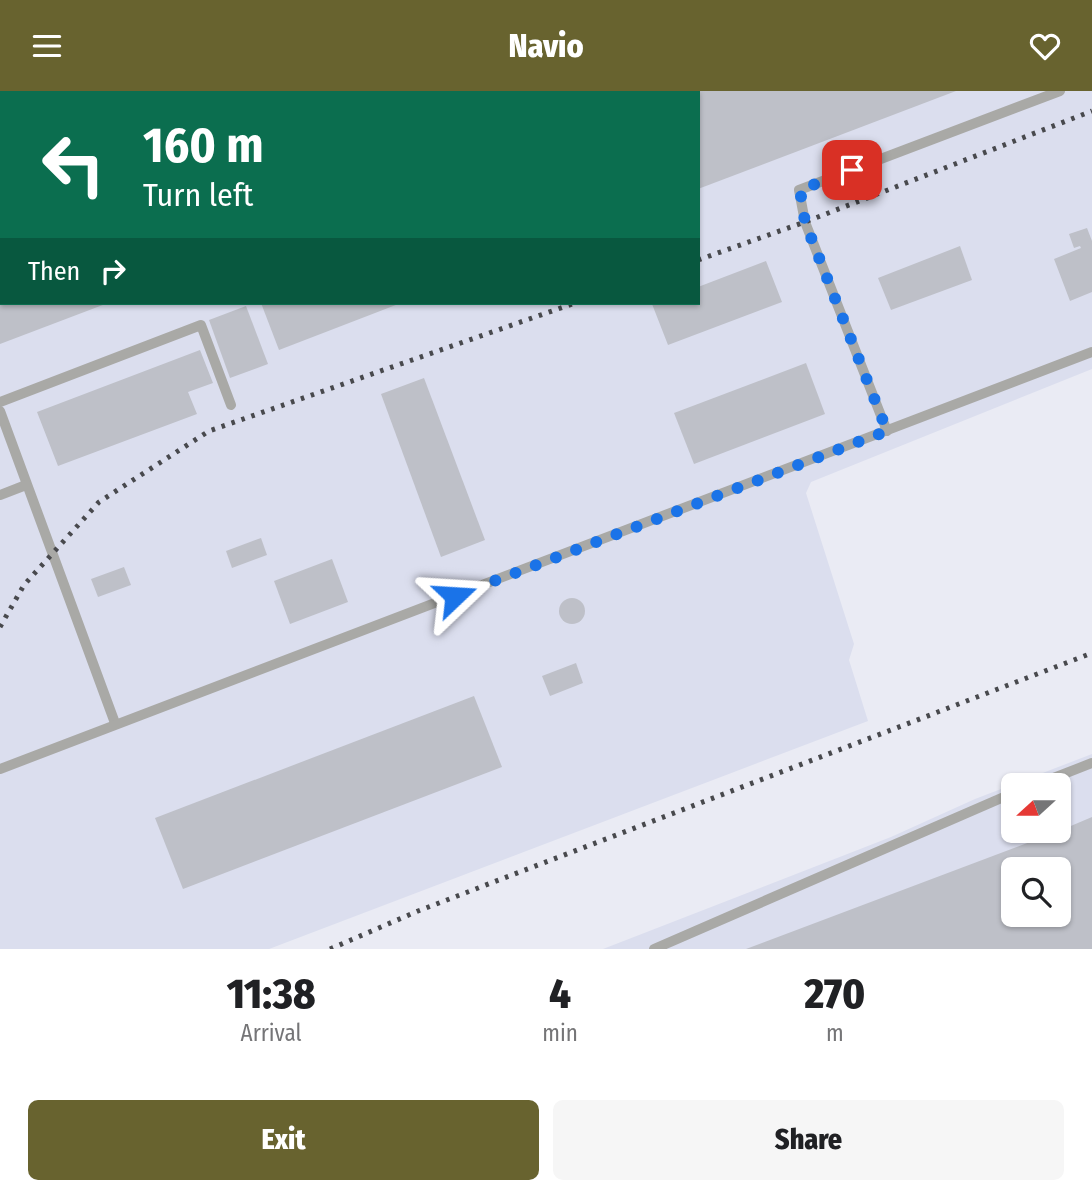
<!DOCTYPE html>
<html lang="en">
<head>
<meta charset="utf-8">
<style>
  body { margin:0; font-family:"Fira Sans Condensed",sans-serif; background:#f6f6f6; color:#202124; height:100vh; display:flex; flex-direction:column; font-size:26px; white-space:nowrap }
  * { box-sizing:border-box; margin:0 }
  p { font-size:23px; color:#757577 }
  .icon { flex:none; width:38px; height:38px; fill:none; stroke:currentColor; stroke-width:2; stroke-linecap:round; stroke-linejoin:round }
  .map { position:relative; height:858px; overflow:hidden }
  .details { display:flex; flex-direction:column; background:#fff; flex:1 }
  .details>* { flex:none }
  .top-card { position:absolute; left:0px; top:0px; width:700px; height:214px; box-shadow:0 2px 5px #0004; background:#0b6e4f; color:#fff; overflow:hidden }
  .needle { width:46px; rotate:249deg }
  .tools { position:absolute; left:1001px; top:682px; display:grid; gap:14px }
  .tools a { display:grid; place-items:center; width:70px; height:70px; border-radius:10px; background:#fff; box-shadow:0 2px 5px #0004; font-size:35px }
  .pin { position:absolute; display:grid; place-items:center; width:60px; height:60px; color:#fff; margin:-30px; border-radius:14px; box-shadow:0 4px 10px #0006 }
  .me { position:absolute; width:77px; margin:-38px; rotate:70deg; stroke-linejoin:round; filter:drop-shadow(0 0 5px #0008) }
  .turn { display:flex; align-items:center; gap:24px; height:147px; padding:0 28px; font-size:32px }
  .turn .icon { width:91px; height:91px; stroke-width:2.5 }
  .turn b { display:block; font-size:49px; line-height:60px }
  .then { display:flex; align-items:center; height:66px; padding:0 28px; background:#0003; gap:14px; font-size:26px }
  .eta { display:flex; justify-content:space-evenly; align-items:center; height:119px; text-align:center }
  .eta b { font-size:42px; font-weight:800; line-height:49px }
  .button { display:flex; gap:14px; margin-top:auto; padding:14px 28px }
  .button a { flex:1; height:80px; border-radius:10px; background:#68632f; color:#fff; font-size:28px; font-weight:800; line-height:80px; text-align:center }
  .button a+a { background:#f6f6f6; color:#202124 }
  header { display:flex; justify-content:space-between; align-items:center; height:91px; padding:0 28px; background:#68632f; color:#fff; font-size:32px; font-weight:800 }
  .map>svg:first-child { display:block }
  .built { fill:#dbdeee; fill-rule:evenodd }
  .building { fill:#bec0c8; fill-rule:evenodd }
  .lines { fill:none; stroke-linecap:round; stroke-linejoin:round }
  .lane { stroke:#a9a9a6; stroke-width:10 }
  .rail { stroke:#48494d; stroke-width:5; stroke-dasharray:3.5 7; stroke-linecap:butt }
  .route { stroke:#1a73e8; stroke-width:12; stroke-dasharray:0 21.6 }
</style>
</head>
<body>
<header><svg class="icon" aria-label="menu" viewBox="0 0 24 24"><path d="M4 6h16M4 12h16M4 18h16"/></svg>Navio<svg class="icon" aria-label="heart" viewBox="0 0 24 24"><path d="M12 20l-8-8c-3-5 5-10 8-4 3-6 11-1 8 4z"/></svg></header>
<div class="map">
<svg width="1092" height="858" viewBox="0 0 1092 858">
  <rect width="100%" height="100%" fill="#eaebf4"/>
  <g class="built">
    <path d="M0,0H1092V278L811,391L806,402L854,553L849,569L868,630L269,858H0ZM2,2H698V212H2Z"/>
    <path d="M1092,663V858H603L891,746L975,708ZM1013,695H1059V740H1013ZM1013,779H1059V824H1013Z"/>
  </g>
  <g class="building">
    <polygon points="698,0 956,0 698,98"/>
    <polygon points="1087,137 1092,150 1092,201 1070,210 1054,168 1081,157 1080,155 1074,157 1069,143"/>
    <polygon points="960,155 972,189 891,219 878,187"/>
    <polygon points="766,170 782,211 668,254 652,213 698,212 698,196"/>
    <polygon points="0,212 108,212 0,253"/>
    <polygon points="261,212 401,212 279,259"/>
    <polygon points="246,215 268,273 230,287 209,229"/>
    <polygon points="200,259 213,292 188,301 197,323 58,375 37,321"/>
    <polygon points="806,272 825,323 694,373 674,322"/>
    <polygon points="424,287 485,449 441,466 381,303"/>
    <polygon points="261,447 267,464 232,477 226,460"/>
    <polygon points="332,468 348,511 290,533 274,490"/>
    <polygon points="124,476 131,494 98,506 91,488"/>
    <circle cx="572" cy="520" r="13"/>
    <polygon points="576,572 583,592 550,605 542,585"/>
    <polygon points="474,605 502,676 183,798 155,727"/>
    <path d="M1092,726V858H746L1059,740ZM1013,779H1059V824H1013Z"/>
  </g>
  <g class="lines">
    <g class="lane">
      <polyline points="0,311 201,234 231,314"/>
      <polyline points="0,320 115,632"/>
      <polyline points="887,340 805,131 799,99 1060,0"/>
      <polyline points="0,404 26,394"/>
      <polyline points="0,678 1092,261"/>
      <polyline points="1033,695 1092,672"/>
      <polyline points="654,858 1013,702"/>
    </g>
    <g class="rail">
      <polyline points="698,169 805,131 1092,20"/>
      <polyline points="0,536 24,494 99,411 209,340 575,212"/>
      <polyline points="330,858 418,820 1092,562"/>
    </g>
  </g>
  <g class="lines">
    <polyline class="route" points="455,505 887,340 805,131 800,99 852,79"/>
  </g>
</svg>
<div class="tools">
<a><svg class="needle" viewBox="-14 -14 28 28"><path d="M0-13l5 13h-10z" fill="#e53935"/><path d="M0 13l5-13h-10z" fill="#757577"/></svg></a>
<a><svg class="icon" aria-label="search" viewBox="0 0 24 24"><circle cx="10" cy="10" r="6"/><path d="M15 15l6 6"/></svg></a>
</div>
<div class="pin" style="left:852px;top:79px;background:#d93025"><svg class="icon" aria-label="arrive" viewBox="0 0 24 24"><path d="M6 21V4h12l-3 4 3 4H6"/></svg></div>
<svg class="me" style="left:455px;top:505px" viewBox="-20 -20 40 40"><path d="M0-17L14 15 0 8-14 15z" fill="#1a73e8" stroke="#fff" stroke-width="4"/></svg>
<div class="top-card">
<div class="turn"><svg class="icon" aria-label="left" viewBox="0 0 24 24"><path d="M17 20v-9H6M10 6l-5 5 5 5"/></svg><div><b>160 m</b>Turn left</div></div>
<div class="then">Then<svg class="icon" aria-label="right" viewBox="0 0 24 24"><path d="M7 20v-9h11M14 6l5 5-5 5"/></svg></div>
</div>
</div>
<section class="details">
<div class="eta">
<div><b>11:38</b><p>Arrival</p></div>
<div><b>4</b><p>min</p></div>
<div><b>270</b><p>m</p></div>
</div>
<div class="button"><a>Exit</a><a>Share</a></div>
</section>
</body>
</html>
